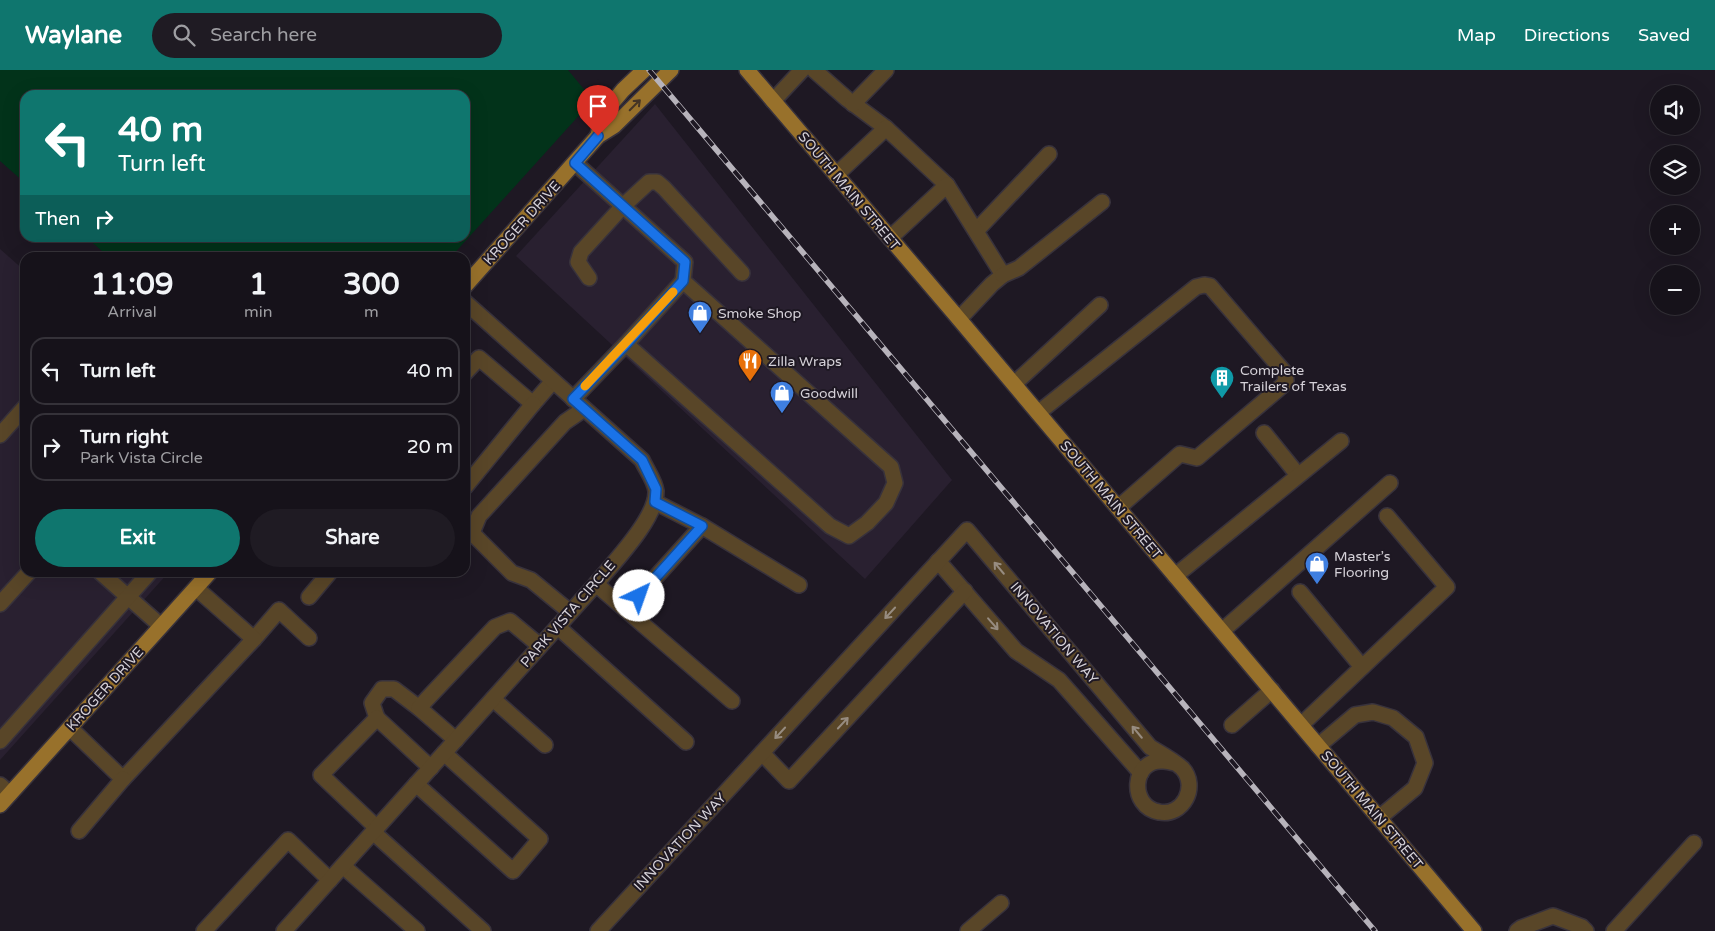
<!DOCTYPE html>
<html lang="en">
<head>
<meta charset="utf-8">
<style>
  body { margin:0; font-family:"Varela Round",sans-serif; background:#1f1b23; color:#f1f3f6; height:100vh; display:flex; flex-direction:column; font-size:19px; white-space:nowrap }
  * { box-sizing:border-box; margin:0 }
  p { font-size:16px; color:#9e9ea2 }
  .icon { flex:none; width:28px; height:28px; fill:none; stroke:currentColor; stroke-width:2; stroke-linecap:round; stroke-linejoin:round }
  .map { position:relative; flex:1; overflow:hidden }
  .details { position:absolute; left:20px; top:182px; width:450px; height:325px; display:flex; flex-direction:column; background:#16121a; border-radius:15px; box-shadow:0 5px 20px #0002,0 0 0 1px #353239 }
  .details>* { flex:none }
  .banner { position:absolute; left:20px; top:20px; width:450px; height:152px; border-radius:15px; box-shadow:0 5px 20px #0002,0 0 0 1px #353239; background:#0f766e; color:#fff; overflow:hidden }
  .fabs { position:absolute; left:1650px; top:15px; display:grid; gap:10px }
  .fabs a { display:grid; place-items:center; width:50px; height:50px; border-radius:50%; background:#16121a; box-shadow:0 5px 20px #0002,0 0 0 1px #353239; font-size:25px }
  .pin { position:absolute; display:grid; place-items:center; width:42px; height:42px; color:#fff; margin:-51px -21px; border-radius:50% 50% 50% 0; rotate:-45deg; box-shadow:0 0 5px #0007 }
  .pin .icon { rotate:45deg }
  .me { position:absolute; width:55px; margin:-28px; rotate:42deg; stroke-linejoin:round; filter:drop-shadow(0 0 4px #0008) }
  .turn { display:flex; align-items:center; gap:18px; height:105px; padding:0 15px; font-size:22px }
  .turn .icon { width:65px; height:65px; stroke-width:2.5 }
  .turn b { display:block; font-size:35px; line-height:42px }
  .then { display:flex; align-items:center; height:48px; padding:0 15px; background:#0003; gap:10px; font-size:19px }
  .eta { display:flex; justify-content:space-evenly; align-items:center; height:85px; text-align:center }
  .eta b { font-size:30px; font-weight:700; line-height:35px }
  .action { display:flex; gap:10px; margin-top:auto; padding:10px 15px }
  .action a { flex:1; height:58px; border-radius:30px; background:#0f766e; color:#fff; font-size:20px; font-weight:700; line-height:58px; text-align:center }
  .action a+a { background:#1f1b23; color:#f1f3f6 }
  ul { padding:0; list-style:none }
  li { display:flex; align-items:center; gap:15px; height:68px; margin:0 10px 8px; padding:0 5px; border:2px solid #353239; border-radius:15px }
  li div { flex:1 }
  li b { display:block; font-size:19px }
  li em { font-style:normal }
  header { display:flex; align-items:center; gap:30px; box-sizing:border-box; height:70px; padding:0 25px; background:#0f766e; color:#fff }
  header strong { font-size:24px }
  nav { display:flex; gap:28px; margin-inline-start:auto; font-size:18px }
  .search { width:350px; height:45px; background:#1f1b23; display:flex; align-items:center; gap:12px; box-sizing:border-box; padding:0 18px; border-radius:28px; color:#9e9ea2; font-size:19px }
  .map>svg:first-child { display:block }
  .built { fill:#292030 }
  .green { fill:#02331a }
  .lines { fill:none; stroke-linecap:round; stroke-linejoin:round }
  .minor-casing { stroke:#38323c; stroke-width:18 }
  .major-casing { stroke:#38323c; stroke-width:18 }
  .minor { stroke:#594628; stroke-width:15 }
  .major { stroke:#98712b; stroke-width:15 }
  .rail-casing { stroke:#b7b3bb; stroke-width:5.5 }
  .rail { stroke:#1e1823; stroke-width:4; stroke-dasharray:11; stroke-linecap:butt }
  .oneway { stroke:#433325 }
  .oneway2 { stroke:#978c80 }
  .route-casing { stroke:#114b97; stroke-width:12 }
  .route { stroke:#1a73e8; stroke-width:9 }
  .slow { stroke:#f59e0b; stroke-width:9 }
  .labels { text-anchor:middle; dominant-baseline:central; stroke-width:4; stroke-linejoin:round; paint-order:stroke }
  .street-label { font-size:14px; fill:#d5d1d8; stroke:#1e1823 }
  .poi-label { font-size:14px; fill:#d5d1d8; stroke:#1e1823; text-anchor:start }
</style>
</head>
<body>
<header>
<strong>Waylane</strong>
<div class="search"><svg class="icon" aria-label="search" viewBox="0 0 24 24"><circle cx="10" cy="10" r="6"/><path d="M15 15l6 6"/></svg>Search here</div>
<nav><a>Map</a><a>Directions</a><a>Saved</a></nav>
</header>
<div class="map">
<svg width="1715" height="861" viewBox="0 0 1715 861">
  <rect width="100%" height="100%" fill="#1e1823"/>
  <g class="built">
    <polygon points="655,34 952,410 865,509 516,186"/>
    <polygon points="0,179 25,201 25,502 168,503 0,690"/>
  </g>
  <polygon class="green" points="0,0 568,0 593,30 451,187 110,188 87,168 465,168 465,25 25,25 25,113 0,91"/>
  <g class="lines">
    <defs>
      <g id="minor">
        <polyline points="814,0 847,29 886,58"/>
        <polyline points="773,31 802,0"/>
        <polyline points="853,34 886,0"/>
        <polyline points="836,105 886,58 947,115"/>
        <polyline points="976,161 1049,84"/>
        <polyline points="890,168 947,115 1003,205 992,214 959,249"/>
        <polyline points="1003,205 1019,198 1102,132"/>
        <polyline points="589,208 578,192 581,182 623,136 649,112 657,112 664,118 742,203"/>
        <polyline points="626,274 683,211"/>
        <polyline points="465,303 479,288 533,334 553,311"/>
        <polyline points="1014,314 1100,235"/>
        <polyline points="573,329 626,274 830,456 849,466 867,453 886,433 895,413 891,397 683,211 685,192 575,93"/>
        <polyline points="1038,343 1196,217 1204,215 1210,216 1285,303 1286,311 1282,316 1197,388 1180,384 1118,438"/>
        <polyline points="1264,363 1298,405"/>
        <polyline points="0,365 25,337"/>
        <polyline points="465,417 533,334"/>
        <polyline points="655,432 702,456 799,515"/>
        <polyline points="702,456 626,540 732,631"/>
        <polyline points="938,491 1016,581 1059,610 1141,703"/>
        <polyline points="100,502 161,556"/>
        <polyline points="1175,506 1341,371"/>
        <polyline points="596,514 626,540"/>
        <polyline points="1300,522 1362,597"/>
        <polyline points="309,527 330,502"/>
        <polyline points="0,534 29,502"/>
        <polyline points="570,542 531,510 512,503 472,463 479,446 565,352 584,339"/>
        <polyline points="558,557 686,672"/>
        <polyline points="1222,561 1390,413"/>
        <polyline points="254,569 279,540 309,568"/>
        <polyline points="493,629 545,675"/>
        <polyline points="377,648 372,633 382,619 394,619 419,638"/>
        <polyline points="1232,655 1272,620"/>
        <polyline points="1301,655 1447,517 1387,446"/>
        <polyline points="70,658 123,709 254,569 196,518"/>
        <polyline points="456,670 419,638 427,629 495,557 510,551 540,576"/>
        <polyline points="0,671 150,502"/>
        <polyline points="1318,676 1355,645 1373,642 1393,648 1416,667 1425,693 1415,718 1379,748"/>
        <polyline points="762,683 789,711 965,521"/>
        <polyline points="416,714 513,801 540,769 444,683"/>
        <polyline points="0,715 10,724"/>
        <polyline points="377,758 321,705 377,648 431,698"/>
        <polyline points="79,761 123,709"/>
        <polyline points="373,762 483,861"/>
        <polyline points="343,796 417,861"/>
        <polyline points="204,861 288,770 330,810"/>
        <path d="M284,861L596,514C613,493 657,448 656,421C655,411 646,399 642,390L465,232"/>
        <path d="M598,861L967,460L1150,677C1160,683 1173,690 1182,698C1199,716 1183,747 1159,742C1129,737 1131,689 1163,691C1166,691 1171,692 1174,693"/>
        <polyline points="968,861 1001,833"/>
        <polyline points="1517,861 1521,858 1553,846 1582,857 1586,861"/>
        <polyline points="1614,861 1694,773"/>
      </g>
      <g id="major">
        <polyline points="747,0 959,249 1474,861"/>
        <polyline points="598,66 602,45 623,20 644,0"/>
        <polyline points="465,216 598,66 614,56 671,0"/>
        <polyline points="0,735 210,502"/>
      </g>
    </defs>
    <use href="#minor" class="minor-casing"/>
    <use href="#major" class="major-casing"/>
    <use href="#minor" class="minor"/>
    <use href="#major" class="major"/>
    <defs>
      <polyline id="rail" points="649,0 1375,861"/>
    </defs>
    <use href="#rail" class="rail-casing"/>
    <use href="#rail" class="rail"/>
  </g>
  <defs><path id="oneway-shaft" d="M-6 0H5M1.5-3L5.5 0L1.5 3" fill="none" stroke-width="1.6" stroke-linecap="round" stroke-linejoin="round" transform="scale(1.25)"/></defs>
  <use class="oneway" href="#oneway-shaft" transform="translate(635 35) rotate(-45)"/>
  <g class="oneway2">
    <use href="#oneway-shaft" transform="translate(999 498) rotate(-130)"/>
    <use href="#oneway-shaft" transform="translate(890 543) rotate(133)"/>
    <use href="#oneway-shaft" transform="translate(993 554) rotate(49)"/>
    <use href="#oneway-shaft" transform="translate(843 653) rotate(-47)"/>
    <use href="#oneway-shaft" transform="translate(1137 662) rotate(-130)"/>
    <use href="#oneway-shaft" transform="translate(780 663) rotate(133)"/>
  </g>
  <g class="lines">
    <defs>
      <polyline id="route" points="598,66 575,93 685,192 683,211 626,274 573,329 642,390 656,419 655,432 702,456 639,526"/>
    </defs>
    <use href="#route" class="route-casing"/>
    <use href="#route" class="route"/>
    <polyline class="slow" points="585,316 673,222"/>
  </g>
  <defs>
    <symbol id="shop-pin" viewBox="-11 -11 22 30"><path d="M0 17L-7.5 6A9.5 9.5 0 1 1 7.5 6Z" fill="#3f7fe0" stroke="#1e1823"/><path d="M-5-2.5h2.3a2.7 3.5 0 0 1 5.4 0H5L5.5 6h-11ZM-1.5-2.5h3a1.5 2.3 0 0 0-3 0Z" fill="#fff"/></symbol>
    <symbol id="restaurant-pin" viewBox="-11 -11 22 30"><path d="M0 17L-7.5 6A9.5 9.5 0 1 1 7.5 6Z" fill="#e8710a" stroke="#1e1823"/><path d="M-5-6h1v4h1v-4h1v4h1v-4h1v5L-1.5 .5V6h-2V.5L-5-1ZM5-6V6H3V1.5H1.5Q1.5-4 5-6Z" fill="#fff"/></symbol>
    <symbol id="building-pin" viewBox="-11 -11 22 30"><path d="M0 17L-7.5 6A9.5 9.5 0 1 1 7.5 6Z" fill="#0f9aa8" stroke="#1e1823"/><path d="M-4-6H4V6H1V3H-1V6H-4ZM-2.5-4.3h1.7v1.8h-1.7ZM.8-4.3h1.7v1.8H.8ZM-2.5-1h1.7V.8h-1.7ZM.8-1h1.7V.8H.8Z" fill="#fff"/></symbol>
  </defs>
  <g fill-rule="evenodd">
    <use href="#shop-pin" x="686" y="229" width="28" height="38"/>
    <use href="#restaurant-pin" x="736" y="277" width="28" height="38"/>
    <use href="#building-pin" x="1208" y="294" width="28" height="38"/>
    <use href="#shop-pin" x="768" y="309" width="28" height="38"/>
    <use href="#shop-pin" x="1303" y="480" width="28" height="38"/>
  </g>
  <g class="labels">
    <g class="street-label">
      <text transform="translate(849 121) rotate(50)">SOUTH MAIN STREET</text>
      <text transform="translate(522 153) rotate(-48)">KROGER DRIVE</text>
      <text transform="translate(1111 430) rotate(50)">SOUTH MAIN STREET</text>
      <text transform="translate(568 544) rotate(-49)">PARK VISTA CIRCLE</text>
      <text transform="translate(1054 563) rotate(50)">INNOVATION WAY</text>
      <text transform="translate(105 619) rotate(-48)">KROGER DRIVE</text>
      <text transform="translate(1372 740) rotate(50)">SOUTH MAIN STREET</text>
      <text transform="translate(680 772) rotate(-47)">INNOVATION WAY</text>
    </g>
    <g class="poi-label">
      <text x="718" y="243">Smoke Shop</text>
      <text x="768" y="291">Zilla Wraps</text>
      <text x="1240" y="300">Complete<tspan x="1240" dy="16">Trailers of Texas</tspan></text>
      <text x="800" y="323">Goodwill</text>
      <text x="1334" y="486">Master’s<tspan x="1334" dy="16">Flooring</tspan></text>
    </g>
  </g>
</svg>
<div class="fabs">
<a><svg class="icon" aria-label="sound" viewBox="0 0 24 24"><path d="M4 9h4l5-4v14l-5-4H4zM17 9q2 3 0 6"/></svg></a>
<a><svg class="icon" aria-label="layers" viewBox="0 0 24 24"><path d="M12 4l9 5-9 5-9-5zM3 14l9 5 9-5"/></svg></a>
<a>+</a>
<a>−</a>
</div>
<div class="pin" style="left:598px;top:66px;background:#d93025"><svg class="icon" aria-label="arrive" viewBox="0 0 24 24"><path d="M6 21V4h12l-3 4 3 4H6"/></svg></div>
<svg class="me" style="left:639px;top:526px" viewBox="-20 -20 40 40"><circle r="19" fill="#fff"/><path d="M0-13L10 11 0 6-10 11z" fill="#1a73e8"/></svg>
<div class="banner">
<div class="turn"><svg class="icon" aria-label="left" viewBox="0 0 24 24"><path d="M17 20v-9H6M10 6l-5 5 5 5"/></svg><div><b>40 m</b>Turn left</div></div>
<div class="then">Then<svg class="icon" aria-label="right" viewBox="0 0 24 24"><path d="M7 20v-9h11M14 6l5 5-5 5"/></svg></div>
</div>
<section class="details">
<div class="eta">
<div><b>11:09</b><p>Arrival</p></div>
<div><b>1</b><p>min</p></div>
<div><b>300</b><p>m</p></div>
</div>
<ul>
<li><svg class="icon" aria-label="left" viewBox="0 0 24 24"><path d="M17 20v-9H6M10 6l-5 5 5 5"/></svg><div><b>Turn left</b></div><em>40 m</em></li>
<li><svg class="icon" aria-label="right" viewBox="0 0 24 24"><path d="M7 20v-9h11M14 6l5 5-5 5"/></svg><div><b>Turn right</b><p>Park Vista Circle</p></div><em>20 m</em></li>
</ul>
<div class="action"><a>Exit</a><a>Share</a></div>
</section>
</div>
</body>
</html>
